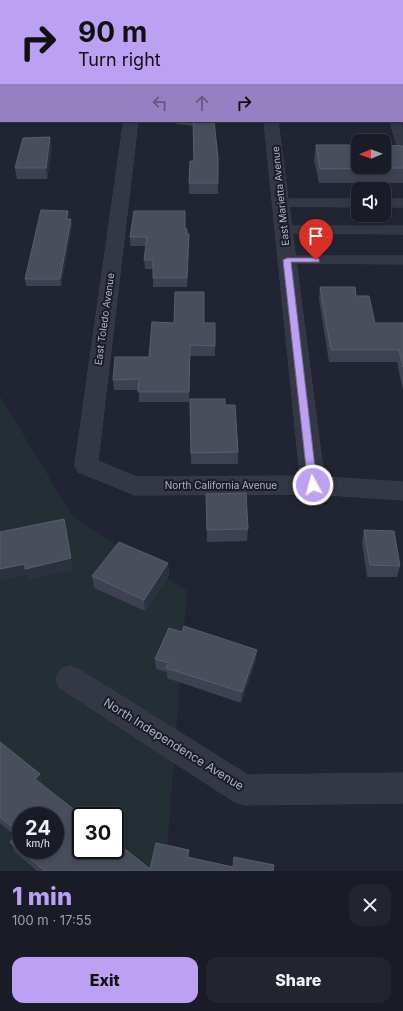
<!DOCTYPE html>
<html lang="en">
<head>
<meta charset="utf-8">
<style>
  body { margin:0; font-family:Inter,sans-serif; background:#22252e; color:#f1f3f6; height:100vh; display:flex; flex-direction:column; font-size:15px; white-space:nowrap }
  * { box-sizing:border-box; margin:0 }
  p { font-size:13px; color:#9fa1a7 }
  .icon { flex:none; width:22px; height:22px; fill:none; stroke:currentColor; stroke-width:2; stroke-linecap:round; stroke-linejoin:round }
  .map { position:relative; height:871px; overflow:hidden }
  .side { display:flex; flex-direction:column; background:#191c26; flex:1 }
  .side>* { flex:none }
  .top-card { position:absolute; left:0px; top:0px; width:403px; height:122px; box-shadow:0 2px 6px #0003,0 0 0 1px #373a43; background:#bca0f2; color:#111; overflow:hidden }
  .needle { width:26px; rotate:269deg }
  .controls { position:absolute; left:351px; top:134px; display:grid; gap:8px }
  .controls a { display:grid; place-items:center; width:40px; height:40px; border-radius:8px; background:#191c26; box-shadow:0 2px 6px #0003,0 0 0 1px #373a43; font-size:20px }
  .speed { position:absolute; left:12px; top:807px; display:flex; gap:8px; font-size:20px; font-weight:700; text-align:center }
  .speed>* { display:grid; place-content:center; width:52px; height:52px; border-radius:50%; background:#191c26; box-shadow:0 2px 6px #0003,0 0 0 1px #373a43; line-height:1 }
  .speed small { font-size:10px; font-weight:400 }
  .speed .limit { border:2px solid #111; border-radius:6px; background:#fff; color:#111 }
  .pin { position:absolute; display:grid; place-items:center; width:34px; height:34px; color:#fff; margin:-41px -17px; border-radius:50% 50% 50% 0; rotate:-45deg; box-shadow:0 0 4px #0007 }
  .pin .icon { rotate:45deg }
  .me { position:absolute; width:44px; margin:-22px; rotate:353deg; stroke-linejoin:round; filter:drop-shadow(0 0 3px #0008) }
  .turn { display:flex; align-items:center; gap:14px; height:84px; padding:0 12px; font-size:18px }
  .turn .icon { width:52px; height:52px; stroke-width:2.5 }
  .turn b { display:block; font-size:28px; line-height:34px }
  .lanes { display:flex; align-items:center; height:38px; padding:0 12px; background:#0003; justify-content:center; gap:20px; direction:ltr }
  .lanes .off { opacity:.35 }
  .round { display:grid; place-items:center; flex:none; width:42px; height:42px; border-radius:12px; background:#22252e }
  .overview { display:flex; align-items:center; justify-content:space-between; height:68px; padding:0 12px }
  h1 { font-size:24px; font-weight:800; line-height:30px; color:#bca0f2 }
  .cta { display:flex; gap:8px; margin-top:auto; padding:8px 12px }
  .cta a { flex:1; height:46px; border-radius:12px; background:#bca0f2; color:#111; font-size:16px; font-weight:800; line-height:46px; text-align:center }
  .cta a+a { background:#22252e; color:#f1f3f6 }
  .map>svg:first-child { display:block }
  .green { fill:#232f34; fill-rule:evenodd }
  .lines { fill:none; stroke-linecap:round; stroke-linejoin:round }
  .service-casing { stroke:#3e414d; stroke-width:1 }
  .minor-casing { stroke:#3e414d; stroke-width:1 }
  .service { fill:#343844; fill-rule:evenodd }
  .minor { fill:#343844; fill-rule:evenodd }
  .wall { fill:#3d4151 }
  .shaded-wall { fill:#2c3140 }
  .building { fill:#494e5d; stroke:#595d6d; fill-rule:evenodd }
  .route { fill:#bca0f2; stroke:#7a689d }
  .labels { text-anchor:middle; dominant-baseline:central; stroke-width:4; stroke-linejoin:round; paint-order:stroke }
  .street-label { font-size:10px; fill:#afb2c1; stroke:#1a1d28 }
  .near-street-label { font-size:12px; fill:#afb2c1; stroke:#1a1d28 }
</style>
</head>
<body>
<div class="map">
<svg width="403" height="871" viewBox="0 0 403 871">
  <rect width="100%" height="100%" fill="#212533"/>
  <path class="green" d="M0,396L73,517L187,591L166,863L178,871H0ZM21,816H55V850H21ZM81,816H115V850H81Z"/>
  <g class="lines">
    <defs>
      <g id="service">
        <rect x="0" y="75" width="1" height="6"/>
        <polygon points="390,121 400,121 403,130 403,151 398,148"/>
        <polygon points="281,199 358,199 358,207 277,206 275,203"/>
        <rect x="384" y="199" width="19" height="8"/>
        <polygon points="284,226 403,226 403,234 280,233 278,230 280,227"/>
        <polygon points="287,256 403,256 403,264 282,263 281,260"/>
      </g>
      <g id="minor">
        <polygon points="32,0 44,0 31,1"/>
        <rect x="251" y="0" width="12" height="1"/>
        <rect x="402" y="58" width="1" height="8"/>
        <polygon points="124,121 138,121 98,461 137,477 300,476 264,121 278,121 324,477 403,482 403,500 313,494 135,495 78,472 75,466"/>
        <polygon points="70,666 80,670 248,775 403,773 403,803 244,805 233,801 60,688 56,679 60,670"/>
      </g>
    </defs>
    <use href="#service" class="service-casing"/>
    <use href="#minor" class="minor-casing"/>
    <use href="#service" class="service"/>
    <use href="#minor" class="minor"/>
  </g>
  <g class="wall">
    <polygon points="383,0 403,0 403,48 402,45 402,1 383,1"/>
    <polygon points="176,121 214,121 218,183 218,194 189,194 189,183 193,161 193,126 176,124"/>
    <polygon points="316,145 403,146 403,183 319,183 314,160"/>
    <polygon points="52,148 47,179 17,179 15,168"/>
    <polygon points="68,211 69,217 69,219 72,225 61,286 26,286 25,279"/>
    <polygon points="185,229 187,234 189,234 187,287 153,287 153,269 145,269 144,260 146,246 130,246 130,237"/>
    <polygon points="320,287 356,296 375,323 403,323 403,391 397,362 329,362 319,299"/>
    <polygon points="204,323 215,323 215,356 190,356 189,402 139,402 139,390 114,390 113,380 149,357"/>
    <polygon points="190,399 225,405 238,452 238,464 191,464"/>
    <polygon points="206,494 248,529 247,541 207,542"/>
    <polygon points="364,530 400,566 397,577 367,577 362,542"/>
    <polygon points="168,563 169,575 145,611 94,588 92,576"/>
    <polygon points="182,632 257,650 256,660 241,703 167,678 167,672 156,669 155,659"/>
    <polygon points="0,742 40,774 43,785 43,786 150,869 189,850 189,858 233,867 273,871 37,871 15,852 10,842 15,836 0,823"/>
  </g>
  <g class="shaded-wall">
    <polygon points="50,137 52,148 47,179 46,168"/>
    <polygon points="68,211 69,217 67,225 66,219"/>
    <polygon points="71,219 72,225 61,286 60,279"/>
    <polygon points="189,234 189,242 187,287 187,278"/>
    <polygon points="71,558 74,570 28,580 27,575 0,581 0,569 25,564"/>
    <polygon points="168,563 169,575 145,611 144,600"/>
    <polygon points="257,650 256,660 241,703 242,692"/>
    <polygon points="40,774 43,785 39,790 35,779"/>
  </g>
  <g class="building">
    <rect x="71" y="0" width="147" height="1"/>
    <rect x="290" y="0" width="72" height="1"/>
    <polygon points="389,0 403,0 403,32 402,30 402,1 390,1"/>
    <polygon points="193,121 214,121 218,158 218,183 189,183 190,161 194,161"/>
    <polygon points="50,137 46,168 15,168 23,138"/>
    <polygon points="316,145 358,145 358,167 384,167 384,145 403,146 403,168 320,169"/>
    <polygon points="41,210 68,211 66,219 71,219 60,279 25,279"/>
    <polygon points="134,211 185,211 185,229 187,229 187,234 189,234 187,278 153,278 153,260 144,260 147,237 130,237"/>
    <polygon points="320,287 355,287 356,296 369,296 375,323 403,323 403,367 399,350 331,350"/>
    <polygon points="175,292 204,292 204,323 215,323 215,346 190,345 189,392 138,392 139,379 113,380 115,357 149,357 152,322 174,323"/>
    <polygon points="190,399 225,399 225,405 235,405 238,452 191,453"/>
    <polygon points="246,493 248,529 207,530 206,494"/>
    <polygon points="64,519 71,558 25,569 25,564 0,569 0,532"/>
    <polygon points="364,530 394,531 400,566 370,565"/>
    <polygon points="119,542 168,563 144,600 92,576"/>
    <polygon points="184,626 257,650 242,692 166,668 169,663 155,659 169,628 182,632"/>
    <path d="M0,742L40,774L35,779L82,816H81V850H115V841L150,869L156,843L189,850L187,857L233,867L234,857L274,865L273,871H45L10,842L18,832L0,817ZM21,816H55V850H21Z"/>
  </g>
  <polygon class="route" points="316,258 319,259 319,262 291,262 317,485 313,489 308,485 283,260 287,258"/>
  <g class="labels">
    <g class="street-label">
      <text transform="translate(280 196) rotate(-96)">East Marietta Avenue</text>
      <text transform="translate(104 319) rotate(-82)">East Toledo Avenue</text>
      <text x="221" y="485">North California Avenue</text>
    </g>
    <g class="near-street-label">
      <text transform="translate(174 744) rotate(32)">North Independence Avenue</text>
    </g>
  </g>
</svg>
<div class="controls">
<a><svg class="needle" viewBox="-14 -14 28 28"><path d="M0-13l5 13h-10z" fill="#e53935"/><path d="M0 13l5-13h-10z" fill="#9fa1a7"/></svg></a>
<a><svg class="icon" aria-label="sound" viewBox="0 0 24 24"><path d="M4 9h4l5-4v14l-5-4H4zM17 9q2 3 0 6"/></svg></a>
</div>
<div class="speed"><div>24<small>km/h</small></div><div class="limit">30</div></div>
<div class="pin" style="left:316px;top:260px;background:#d93025"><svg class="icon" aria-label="arrive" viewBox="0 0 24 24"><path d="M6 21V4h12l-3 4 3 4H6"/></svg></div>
<svg class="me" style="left:313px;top:485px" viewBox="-20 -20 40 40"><circle r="17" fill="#bca0f2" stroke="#fff" stroke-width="3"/><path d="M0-11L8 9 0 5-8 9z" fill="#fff"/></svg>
<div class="top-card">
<div class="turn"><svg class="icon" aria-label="right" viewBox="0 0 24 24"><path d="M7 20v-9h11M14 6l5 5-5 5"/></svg><div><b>90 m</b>Turn right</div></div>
<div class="lanes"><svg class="icon off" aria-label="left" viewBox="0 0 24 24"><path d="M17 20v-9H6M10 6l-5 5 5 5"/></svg><svg class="icon off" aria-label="ahead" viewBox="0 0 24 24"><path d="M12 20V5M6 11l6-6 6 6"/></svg><svg class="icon" aria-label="right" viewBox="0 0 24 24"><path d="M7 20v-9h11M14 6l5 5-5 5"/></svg></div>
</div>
</div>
<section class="side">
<div class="overview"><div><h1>1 min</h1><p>100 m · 17:55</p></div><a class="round"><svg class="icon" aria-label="close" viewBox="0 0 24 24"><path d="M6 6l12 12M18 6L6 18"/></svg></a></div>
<div class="cta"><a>Exit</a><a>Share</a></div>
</section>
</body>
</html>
